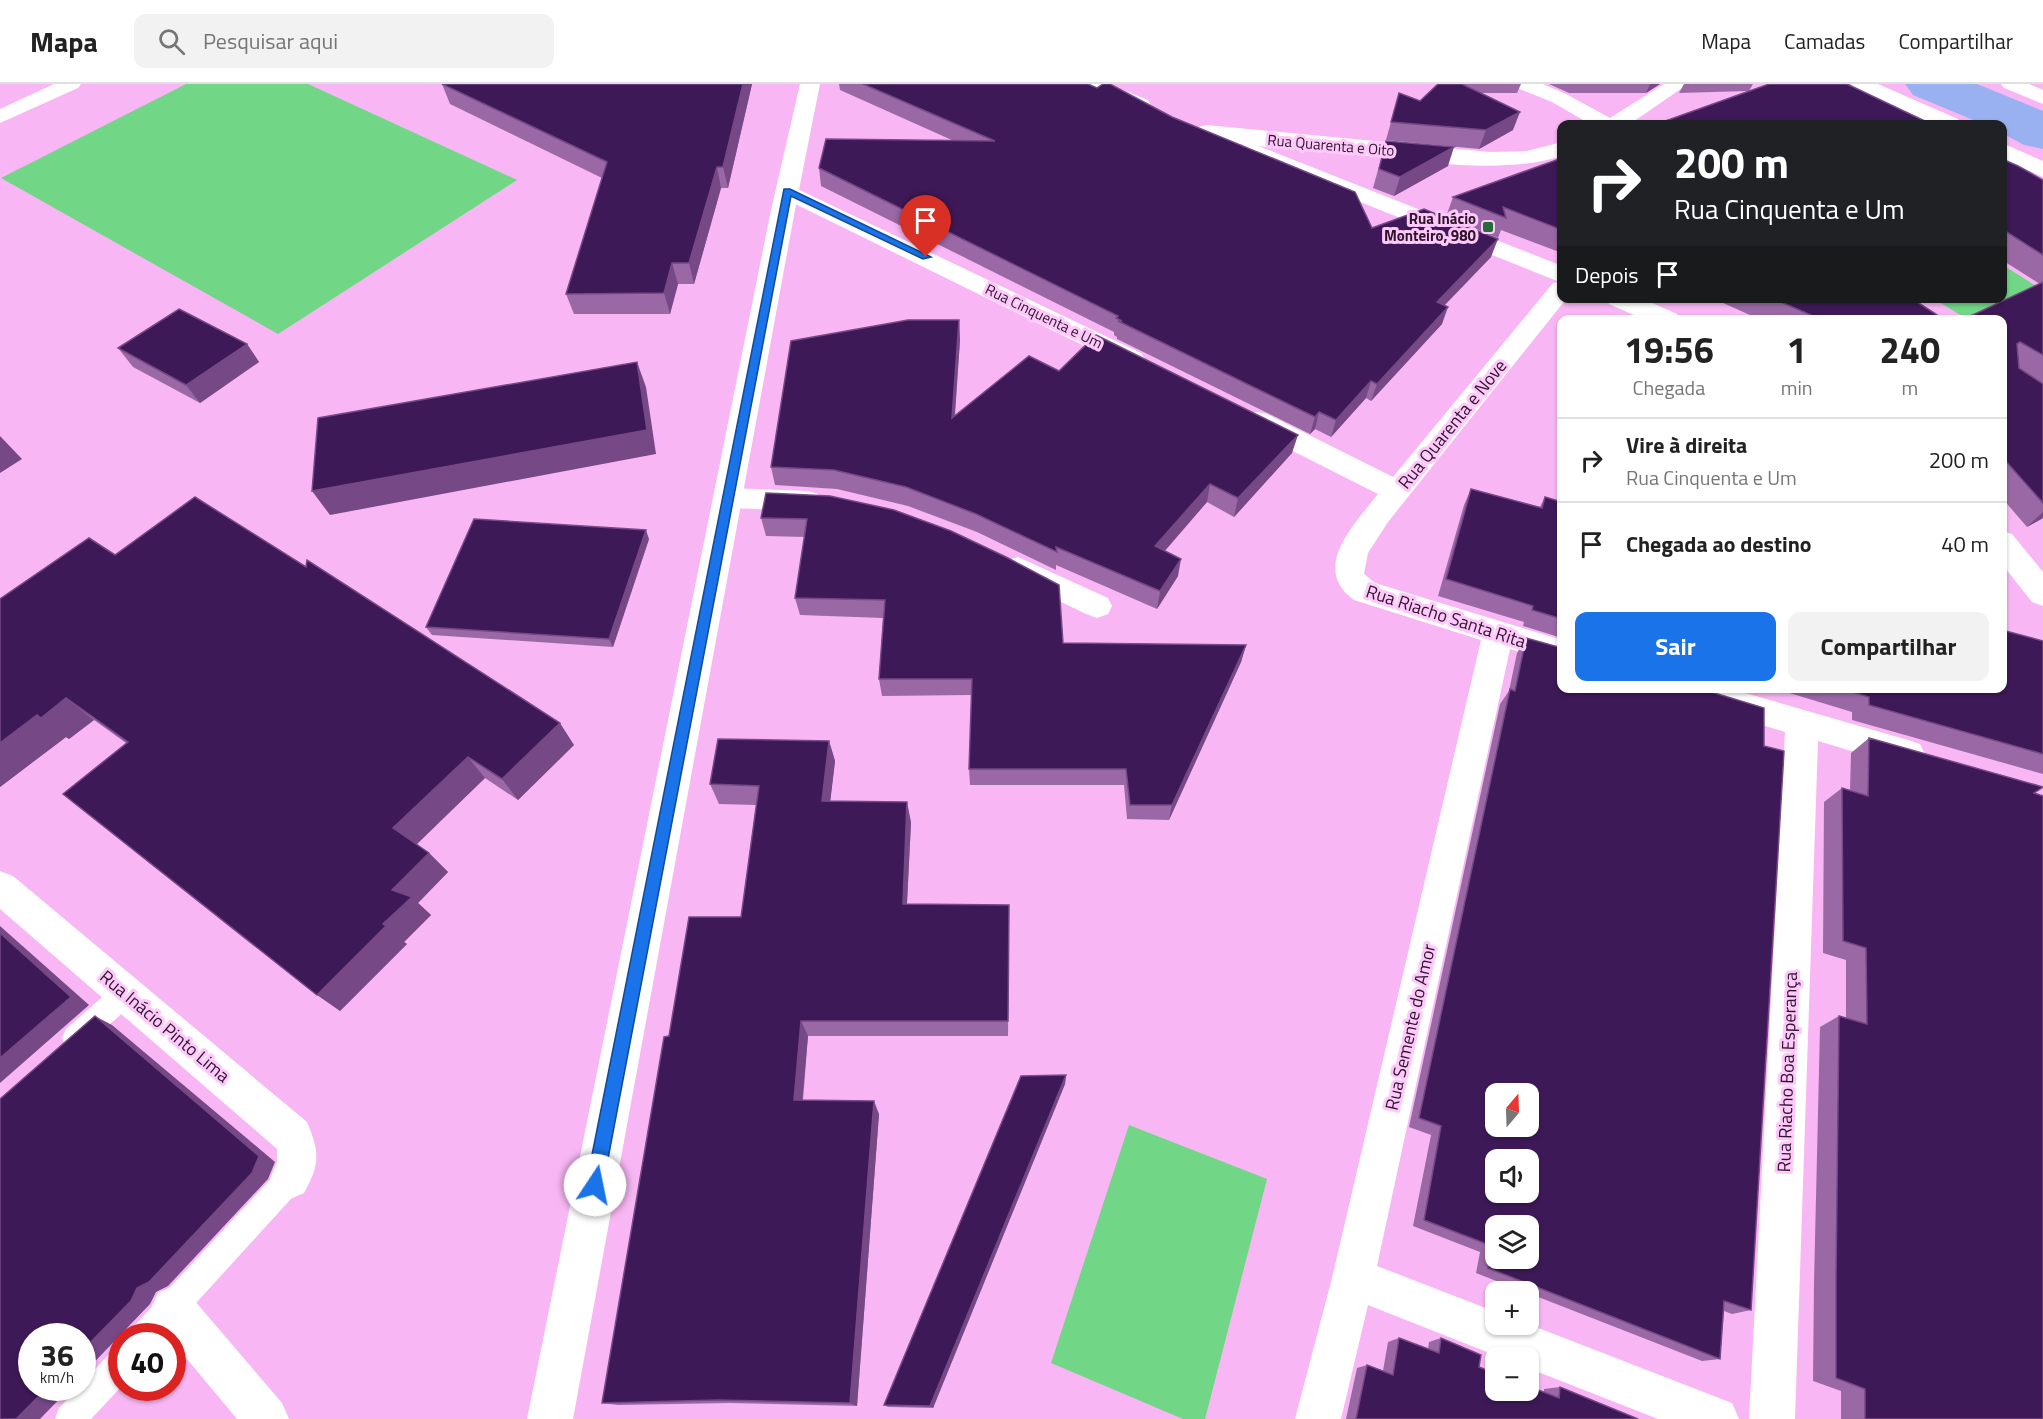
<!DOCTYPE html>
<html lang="pt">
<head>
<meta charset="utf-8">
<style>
  body { margin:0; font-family:"Titillium Web",sans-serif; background:#f2f2f2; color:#222; height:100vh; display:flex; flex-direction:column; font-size:22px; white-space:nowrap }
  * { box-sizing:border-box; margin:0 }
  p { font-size:20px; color:#767676 }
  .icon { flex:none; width:33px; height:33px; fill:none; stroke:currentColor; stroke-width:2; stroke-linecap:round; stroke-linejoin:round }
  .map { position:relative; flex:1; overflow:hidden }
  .panel { position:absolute; left:1557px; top:231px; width:450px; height:378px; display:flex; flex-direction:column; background:#fff; border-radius:12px; box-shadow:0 2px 4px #0004 }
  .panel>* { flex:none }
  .top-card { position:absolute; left:1557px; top:36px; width:450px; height:183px; border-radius:12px; box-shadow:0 2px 4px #0004; background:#202124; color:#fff; overflow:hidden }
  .needle { width:39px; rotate:19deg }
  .fabs { position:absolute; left:1485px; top:999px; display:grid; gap:12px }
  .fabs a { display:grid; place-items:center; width:54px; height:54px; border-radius:12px; background:#fff; box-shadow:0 2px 4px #0004; font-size:30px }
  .speed { position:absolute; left:18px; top:1239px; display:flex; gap:12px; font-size:30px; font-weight:700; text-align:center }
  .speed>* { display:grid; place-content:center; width:78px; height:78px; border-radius:50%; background:#fff; box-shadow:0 2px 4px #0004; line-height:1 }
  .speed small { font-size:15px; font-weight:400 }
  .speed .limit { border:9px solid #d22; background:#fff; color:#111 }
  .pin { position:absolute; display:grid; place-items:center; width:51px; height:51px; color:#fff; margin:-62px -26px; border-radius:50% 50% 50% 0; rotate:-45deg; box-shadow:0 0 6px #0007 }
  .pin .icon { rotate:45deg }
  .me { position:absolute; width:66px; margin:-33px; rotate:11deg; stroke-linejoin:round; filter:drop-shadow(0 0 4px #0008) }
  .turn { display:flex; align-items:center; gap:21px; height:126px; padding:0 18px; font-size:27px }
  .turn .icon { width:78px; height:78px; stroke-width:2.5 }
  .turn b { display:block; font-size:42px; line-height:51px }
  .then { display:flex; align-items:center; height:57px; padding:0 18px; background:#0003; gap:12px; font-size:22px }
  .eta { display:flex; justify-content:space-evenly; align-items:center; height:102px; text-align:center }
  .eta b { font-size:36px; font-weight:700; line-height:42px }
  .primary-button { display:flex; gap:12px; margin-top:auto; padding:12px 18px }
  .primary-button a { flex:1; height:69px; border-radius:12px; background:#1a73e8; color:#fff; font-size:24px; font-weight:700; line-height:69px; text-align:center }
  .primary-button a+a { background:#f2f2f2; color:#222 }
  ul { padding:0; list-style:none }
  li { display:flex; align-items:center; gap:18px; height:84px; padding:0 18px; border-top:2px solid #e0e0e0 }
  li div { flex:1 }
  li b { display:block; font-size:22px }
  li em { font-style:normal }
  header { display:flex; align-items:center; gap:36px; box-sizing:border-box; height:84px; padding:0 30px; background:#fff; border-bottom:2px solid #e0e0e0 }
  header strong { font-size:28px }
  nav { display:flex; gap:33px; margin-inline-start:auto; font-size:21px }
  .search { width:420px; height:54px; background:#f2f2f2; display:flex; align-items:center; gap:15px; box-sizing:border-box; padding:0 21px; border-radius:12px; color:#767676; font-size:22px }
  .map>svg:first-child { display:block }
  .green { fill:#71d686 }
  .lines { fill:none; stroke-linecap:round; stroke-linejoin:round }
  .river { fill:#9ab1f1; fill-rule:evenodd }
  .service { fill:#fff; fill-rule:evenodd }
  .minor { fill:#fff; fill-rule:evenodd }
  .tertiary { fill:#fff; fill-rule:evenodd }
  .wall { fill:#9b68a6 }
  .shaded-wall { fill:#764886 }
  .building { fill:#3e1957; stroke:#764886; stroke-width:1.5; fill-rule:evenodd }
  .route { fill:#1a73e8; stroke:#114b97; stroke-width:1.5 }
  .poi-dot { fill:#256b37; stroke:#fec9fa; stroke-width:2 }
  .labels { text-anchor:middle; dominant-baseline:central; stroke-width:6; stroke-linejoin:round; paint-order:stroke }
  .far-street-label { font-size:15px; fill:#2d152c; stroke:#fec9fa }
  .far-poi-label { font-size:15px; font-weight:bold; fill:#2d152c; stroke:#fec9fa; text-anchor:end }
  .street-label { font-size:18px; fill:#2d152c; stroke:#fec9fa }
</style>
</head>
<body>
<header>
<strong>Mapa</strong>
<div class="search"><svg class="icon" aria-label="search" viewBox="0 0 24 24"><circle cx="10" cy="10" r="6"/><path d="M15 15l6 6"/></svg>Pesquisar aqui</div>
<nav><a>Mapa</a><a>Camadas</a><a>Compartilhar</a></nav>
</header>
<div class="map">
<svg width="2043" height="1335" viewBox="0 0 2043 1335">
  <rect width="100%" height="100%" fill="#f8b7f4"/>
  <g class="green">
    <polygon points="186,0 308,0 517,96 278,250 1,94"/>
    <polygon points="2003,181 2042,206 1967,235 1934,215 2002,214"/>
    <polygon points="1129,1041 1267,1095 1205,1335 1183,1335 1051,1279"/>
  </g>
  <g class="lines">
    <polygon class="river" points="1905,0 1977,0 2043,27 2043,65 2024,61 2002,49 2002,40 1983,40 1913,11"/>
    <g class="service">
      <polygon points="126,897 135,900 139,909 135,918 84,963 75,967 66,963 62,954 66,945 117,900"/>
      <polygon points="290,1081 300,1085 304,1095 300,1105 166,1252 131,1252 135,1241 280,1085"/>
      <polygon points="122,1264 122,1302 91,1335 55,1335 59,1324 78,1304 82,1304 82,1299 111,1268"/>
    </g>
    <g class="minor">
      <polygon points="1514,0 1543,0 1566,10 1610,34 1664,0 1688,0 1630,40 1590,40 1552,18 1517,4"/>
      <polygon points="1851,0 1878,0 1958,35 1961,40 1933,40 1854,4"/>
      <polygon points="2001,0 2029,0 2043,6 2043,20 2004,4"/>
      <path d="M1207,41L1490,68L1527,67L1562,58V72C1498,93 1398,74 1331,68C1288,64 1241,63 1199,53L1196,48L1199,43Z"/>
      <polygon points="2002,59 2043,77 2043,93 2002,75"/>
      <polygon points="787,100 1141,269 1145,275 1141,281 1132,284 1123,281 779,112 776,107 779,102"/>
      <path d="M1562,197V214H1567L1388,438L1368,469L1364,490L1375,499L1562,556V581L1510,565L1377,1182L1496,1228V1240H1528L1732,1319L1739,1335H1658L1528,1284V1274H1502L1368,1221L1341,1335H1295L1332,1194L1481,556L1354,516C1310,484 1354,441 1378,410L1247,344L1243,337L1247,330L1257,328L1267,330L1393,393L1553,199Z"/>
      <polygon points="727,404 808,407 818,410 822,417 818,424 808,427 727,424 717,421 713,414 717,407"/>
      <polygon points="1018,473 1108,514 1112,522 1108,530 1097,534 1086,530 1008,492 1003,484 1008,476"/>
      <polygon points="1665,604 1728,604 1908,656 1920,660 1925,670 1920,680 1908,684 1818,657 1795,1335 1749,1335 1785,648 1670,613"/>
      <path d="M0,787L13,792L307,1038C320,1069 320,1080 304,1109L290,1115L276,1109L270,1095L277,1078V1065L0,825Z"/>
      <polygon points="173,1202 188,1209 282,1319 289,1335 237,1335 172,1257 172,1252 169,1252 158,1239 151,1224 158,1209"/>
    </g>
    <g class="tertiary">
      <polygon points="54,0 81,0 78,4 0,39 0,25"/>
      <polygon points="800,0 820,0 795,126 573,1335 527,1335 771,126"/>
      <polygon points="1080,0 1108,0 1148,16 1151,21 1148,26 1132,26 1083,4"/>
      <polygon points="1251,59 1562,182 1562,199 1243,71 1240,66 1243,61"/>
      <polygon points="1606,214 1641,214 1677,230 1680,236 1645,236 1609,220"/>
      <polygon points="2002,447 2012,450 2043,488 2043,522 2032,518 2002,480"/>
    </g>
  </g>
  <g class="wall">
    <polygon points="442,0 752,0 728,104 721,104 694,200 678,200 670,230 574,230 566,210 602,94 450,20"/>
    <polygon points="839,0 1088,0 1372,144 1491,173 1445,221 1442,240 1371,317 1366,314 1331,353 1315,345 1310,350 1117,255 1117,253 1114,251 1114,248 821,102 819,84 954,57 840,6"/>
    <polygon points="1438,0 1521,0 1517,9 1481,9 1513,46 1479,65 1386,56 1399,9 1420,17"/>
    <polygon points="1549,0 1660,0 1646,9 1569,9"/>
    <polygon points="1684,0 1753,0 1749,7 1931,40 1657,40 1748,7 1679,9"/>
    <polygon points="1386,57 1448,82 1394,112 1373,104"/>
    <polygon points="1562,74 1562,169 1501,146 1498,154 1446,133 1453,113"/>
    <polygon points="2002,75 2043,96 2043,434 2027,443 2002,414 2002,236 2040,200 2002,176"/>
    <polygon points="1712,214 1911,214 1945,236 1761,236"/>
    <polygon points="959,236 960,256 955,332 1059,287 1292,369 1234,433 1207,418 1165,467 1178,492 1157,525 1056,481 1056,486 977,448 908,422 837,405 775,401 771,383"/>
    <polygon points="247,260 259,278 200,319 133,283 118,264"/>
    <polygon points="1471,405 1540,423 1545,413 1562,418 1562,554 1523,542 1524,538 1438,512 1464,421"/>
    <polygon points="766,409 1063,559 1246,561 1241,578 1169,736 1127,735 1124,701 970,701 969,685 972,611 882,612 879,595 883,534 800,531 795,514 805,453 766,452 761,434"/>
    <polygon points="649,455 613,563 432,551 426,543"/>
    <polygon points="115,471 574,661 518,716 485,694 416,760 429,769 448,788 418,819 431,831 404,858 407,860 340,927 126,659 94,636 69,655 66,653 0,703 0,515"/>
    <polygon points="1526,554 1751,1226 1732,1230 1724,1227 1720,1275 1702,1277 1528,1209 1528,1208 1524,1208 1476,1189 1480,1168 1413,1142 1431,1051 1409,1043 1500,620 1509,607 1517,569"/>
    <polygon points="2043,557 2043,690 1852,636 1852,628 1773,604 2002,604"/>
    <polygon points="1739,604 1753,604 1750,608"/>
    <polygon points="1869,654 2035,710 2043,1335 1841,1335 1841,1307 1813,1297 1814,1198 1820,943 1839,932 1846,934 1846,876 1823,869 1824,718 1842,704 1850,706 1851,669"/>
    <polygon points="829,657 835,677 830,717 911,738 907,820 1009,821 1008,952 808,952 803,1017 879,1030 857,1322 730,1319 618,1321 602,1319 669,952 741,833 756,721 719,720 710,700"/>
    <polygon points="1066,991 1065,1000 933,1324 888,1323 884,1321"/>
    <polygon points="1399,1254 1428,1265 1429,1258 1441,1254 1479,1283 1544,1308 1544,1305 1560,1303 1638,1335 1346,1335 1357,1284 1367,1281 1383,1287 1388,1258"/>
  </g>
  <g class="shaded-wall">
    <polygon points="743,0 752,0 728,104 723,83"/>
    <polygon points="1650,0 1660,0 1646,9"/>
    <polygon points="1520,28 1513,46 1479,65 1486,46"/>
    <polygon points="1454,63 1448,82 1394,112 1400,93"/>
    <polygon points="717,83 721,104 694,200 689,179"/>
    <polygon points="1498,155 1491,173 1431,235 1437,218"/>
    <polygon points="672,179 678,200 670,230 664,209"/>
    <polygon points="1448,223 1442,240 1371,317 1377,300"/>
    <polygon points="959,236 960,256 953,353 952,334"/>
    <polygon points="247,260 259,278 200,319 186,301"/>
    <polygon points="637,278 646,303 656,370 330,431 312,407"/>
    <polygon points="1371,297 1366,314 1331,353 1336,336"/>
    <polygon points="1319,328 1315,345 1310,350 1315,333"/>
    <polygon points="1298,351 1292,369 1234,433 1238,414"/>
    <polygon points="0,352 22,375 0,389"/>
    <polygon points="1210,400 1207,418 1153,480 1155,462"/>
    <polygon points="2043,428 2043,434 2027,443"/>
    <polygon points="646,446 649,455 613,563 609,555"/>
    <polygon points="1181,475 1178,492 1157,525 1160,507"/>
    <polygon points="1246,561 1241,578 1169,736 1172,721"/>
    <polygon points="66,614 94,636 69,655 66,653 0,703 0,659 37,631"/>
    <polygon points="560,639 574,661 518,716 502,695"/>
    <polygon points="829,657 835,677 828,737 822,717"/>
    <polygon points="468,673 485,694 413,764 393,744"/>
    <polygon points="907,718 911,738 906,838 903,820"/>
    <polygon points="429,769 448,788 418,819 431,831 404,858 407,860 340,927 317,911 383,840 392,806"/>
    <polygon points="0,842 89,921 0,999"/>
    <polygon points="95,932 112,941 275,1078 268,1095 168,1202 156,1208 150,1220 82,1291 82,1267 137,1204"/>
    <polygon points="801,937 808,952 801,1029 794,1016"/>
    <polygon points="1066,991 1065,1000 933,1324 930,1322"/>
    <polygon points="874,1017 879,1030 857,1322 850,1319"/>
    <polygon points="47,1304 70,1304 40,1335 16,1335"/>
  </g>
  <g class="building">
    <polygon points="442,0 743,0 723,83 717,83 689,179 672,179 664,209 566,210 607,78"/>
    <polygon points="863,0 1088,0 1097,4 1103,0 1110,0 1172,33 1355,108 1372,144 1424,125 1498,155 1437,218 1448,223 1377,300 1371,297 1336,336 1319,328 1315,333 1118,237 1122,237 1116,234 1118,232 819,84 826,55 995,57"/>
    <polygon points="1438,0 1462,0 1520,28 1486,46 1391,38 1399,9 1420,17"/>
    <polygon points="1769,0 1847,0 1931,40 1657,40"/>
    <polygon points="1386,57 1454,63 1400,93 1379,85"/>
    <polygon points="1562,74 1562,146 1503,123 1506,134 1453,113"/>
    <polygon points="2002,75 2018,82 2043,96 2043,171 2002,145"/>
    <polygon points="2043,198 2043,271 2020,258 2017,260 2019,284 2043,300 2043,419 2002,373 2002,236 1962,236"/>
    <polygon points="1772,214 1911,214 1945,236 1822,236"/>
    <polygon points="179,225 247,260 186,301 118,264"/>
    <polygon points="908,236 959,236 952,334 1029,272 1059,287 1096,251 1298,351 1238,414 1210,400 1155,462 1181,475 1160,507 1056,463 1057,468 976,430 906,403 834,386 771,383 791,257"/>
    <polygon points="637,278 647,346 312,407 318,334"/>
    <polygon points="1471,405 1542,424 1545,413 1562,418 1562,535 1532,526 1533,522 1446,495"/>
    <polygon points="766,409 830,412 894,426 951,447 1006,473 1059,501 1063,559 1246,561 1172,721 1130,721 1126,685 969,685 972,595 879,595 885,516 795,514 807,435 761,434"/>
    <polygon points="195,413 306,483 307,476 560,639 502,695 468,673 393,744 429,769 392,806 412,813 383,840 386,842 317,911 63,710 128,658 66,614 41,634 37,631 0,659 0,515 89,454 115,471"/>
    <polygon points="474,435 646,446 609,555 426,543"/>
    <polygon points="2002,546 2043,557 2043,670 1869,621 1869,613 1840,604 2002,604"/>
    <path d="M1526,554L1562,564V604H1698L1764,624V662L1784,667L1751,1226L1724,1217L1720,1275L1488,1184L1492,1162L1424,1136L1441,1042L1419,1034L1510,605L1515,607ZM1496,1010H1528V1042H1496ZM1496,1076H1528V1108H1496ZM1496,1142H1528V1174H1496Z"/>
    <polygon points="1869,654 2043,703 2034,709 2043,712 2043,1335 1865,1335 1865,1305 1836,1294 1836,1193 1839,932 1867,940 1866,864 1843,857 1842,704 1868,712"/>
    <polygon points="718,655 829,657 822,717 907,718 903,820 1009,821 1008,937 801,937 794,1016 874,1017 850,1319 718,1316 602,1319 664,953 669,952 689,833 741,833 759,702 710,700"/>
    <polygon points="0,849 71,913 0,974"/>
    <polygon points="95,932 259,1072 252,1089 149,1198 137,1204 131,1217 82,1267 82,1252 32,1252 32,1304 47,1304 16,1335 0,1335 0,1015"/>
    <polygon points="1066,991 930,1322 884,1321 1021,992"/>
    <polygon points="1399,1254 1439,1269 1441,1254 1481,1271 1479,1283 1496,1290 1496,1306 1528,1306 1528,1302 1559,1314 1560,1303 1638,1335 1356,1335 1367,1281 1393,1291"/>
  </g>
  <polygon class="route" points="784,105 790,105 931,173 923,175 791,112 603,1101 601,1107 595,1110 589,1107 586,1101"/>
  <rect class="poi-dot" x="1482" y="137" width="12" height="12" rx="3"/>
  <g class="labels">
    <g class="far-street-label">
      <text transform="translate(1331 61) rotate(5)">Rua Quarenta e Oito</text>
      <text transform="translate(1044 232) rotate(26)">Rua Cinquenta e Um</text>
    </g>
    <g class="far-poi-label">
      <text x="1476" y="134">Rua Inácio<tspan x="1476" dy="17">Monteiro, 980</tspan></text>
    </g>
    <g class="street-label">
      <text transform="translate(1452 340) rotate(-51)">Rua Quarenta e Nove</text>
      <text transform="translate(1446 532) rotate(18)">Rua Riacho Santa Rita</text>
      <text transform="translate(165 942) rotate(40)">Rua Inácio Pinto Lima</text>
      <text transform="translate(1410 943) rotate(-77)">Rua Semente do Amor</text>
      <text transform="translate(1787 988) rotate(-88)">Rua Riacho Boa Esperança</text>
    </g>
  </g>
</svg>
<div class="fabs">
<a><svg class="needle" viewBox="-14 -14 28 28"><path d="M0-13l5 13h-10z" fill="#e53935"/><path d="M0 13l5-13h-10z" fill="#767676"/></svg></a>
<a><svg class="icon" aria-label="sound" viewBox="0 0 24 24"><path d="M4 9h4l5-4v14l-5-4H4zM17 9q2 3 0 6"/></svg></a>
<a><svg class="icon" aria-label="layers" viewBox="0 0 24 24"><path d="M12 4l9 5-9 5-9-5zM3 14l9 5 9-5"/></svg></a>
<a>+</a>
<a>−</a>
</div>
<div class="speed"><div>36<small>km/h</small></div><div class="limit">40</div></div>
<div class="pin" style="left:926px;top:173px;background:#d93025"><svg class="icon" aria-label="arrive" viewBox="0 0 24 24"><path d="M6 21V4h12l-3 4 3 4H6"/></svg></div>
<svg class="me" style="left:595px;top:1101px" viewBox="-20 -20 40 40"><circle r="19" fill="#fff"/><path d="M0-13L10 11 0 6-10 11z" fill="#1a73e8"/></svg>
<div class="top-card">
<div class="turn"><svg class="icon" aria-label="right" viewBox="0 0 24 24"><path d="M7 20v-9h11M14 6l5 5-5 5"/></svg><div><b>200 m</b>Rua Cinquenta e Um</div></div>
<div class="then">Depois<svg class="icon" aria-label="arrive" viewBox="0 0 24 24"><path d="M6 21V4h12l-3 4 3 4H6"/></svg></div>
</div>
<section class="panel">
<div class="eta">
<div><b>19:56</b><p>Chegada</p></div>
<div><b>1</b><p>min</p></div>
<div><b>240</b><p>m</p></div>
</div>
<ul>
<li><svg class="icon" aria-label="right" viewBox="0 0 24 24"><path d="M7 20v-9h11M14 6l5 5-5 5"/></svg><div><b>Vire à direita</b><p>Rua Cinquenta e Um</p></div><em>200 m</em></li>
<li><svg class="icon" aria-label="arrive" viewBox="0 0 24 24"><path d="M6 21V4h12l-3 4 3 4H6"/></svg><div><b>Chegada ao destino</b></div><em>40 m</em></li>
</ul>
<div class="primary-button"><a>Sair</a><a>Compartilhar</a></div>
</section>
</div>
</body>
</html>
